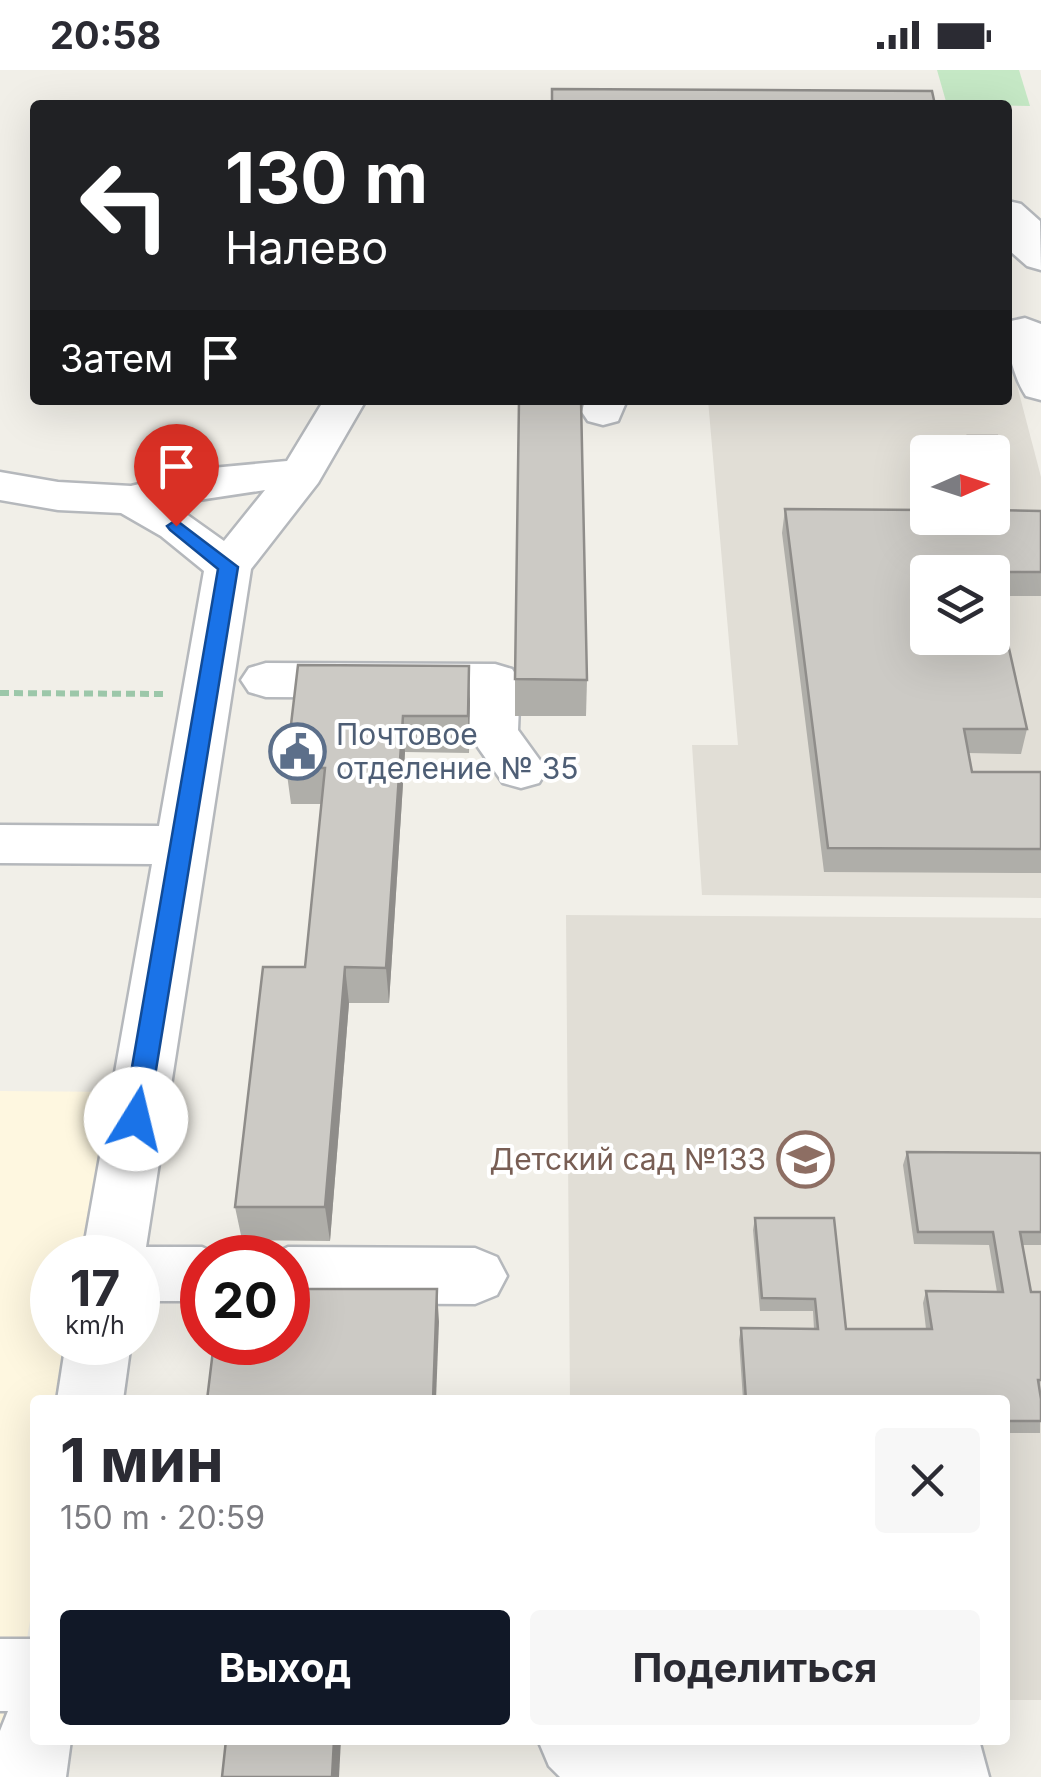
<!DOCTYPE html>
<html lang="ru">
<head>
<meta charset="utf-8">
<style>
  body { margin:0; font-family:Inter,sans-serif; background:#f7f7f7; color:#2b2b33; height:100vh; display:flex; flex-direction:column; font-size:38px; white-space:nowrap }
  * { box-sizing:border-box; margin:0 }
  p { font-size:32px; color:#7c7c81 }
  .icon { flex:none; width:55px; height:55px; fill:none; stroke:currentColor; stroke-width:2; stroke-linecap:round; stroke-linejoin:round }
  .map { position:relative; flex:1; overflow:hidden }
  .sheet { position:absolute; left:30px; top:1325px; width:980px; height:350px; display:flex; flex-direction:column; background:#fff; border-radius:10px; box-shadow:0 10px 40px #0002 }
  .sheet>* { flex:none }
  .guide { position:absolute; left:30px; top:30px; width:982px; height:305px; border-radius:10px; box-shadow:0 10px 40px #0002; background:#202124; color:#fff; overflow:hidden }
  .needle { width:65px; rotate:87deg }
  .buttons { position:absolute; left:910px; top:365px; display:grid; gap:20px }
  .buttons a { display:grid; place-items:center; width:100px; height:100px; border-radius:10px; background:#fff; box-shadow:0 10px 40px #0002; font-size:50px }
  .speed { position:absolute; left:30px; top:1165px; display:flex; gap:20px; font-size:50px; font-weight:700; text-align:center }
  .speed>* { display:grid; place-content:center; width:130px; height:130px; border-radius:50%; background:#fff; box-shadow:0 10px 40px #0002; line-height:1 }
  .speed small { font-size:25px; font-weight:400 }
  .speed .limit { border:15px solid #d22; background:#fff; color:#111 }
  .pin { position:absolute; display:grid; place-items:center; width:85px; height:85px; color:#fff; margin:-102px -42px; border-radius:50% 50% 50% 0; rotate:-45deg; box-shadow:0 0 10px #0007 }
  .pin .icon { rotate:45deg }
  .me { position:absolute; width:110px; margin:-55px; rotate:9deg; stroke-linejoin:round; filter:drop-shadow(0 0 8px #0008) }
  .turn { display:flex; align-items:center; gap:35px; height:210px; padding:0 30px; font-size:45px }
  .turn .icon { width:130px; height:130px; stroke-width:2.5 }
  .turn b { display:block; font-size:70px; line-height:85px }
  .then { display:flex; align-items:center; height:95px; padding:0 30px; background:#0003; gap:20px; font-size:38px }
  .round { display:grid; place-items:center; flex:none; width:105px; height:105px; border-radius:10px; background:#f7f7f7 }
  .headline { display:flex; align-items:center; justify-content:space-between; height:170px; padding:0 30px }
  h1 { font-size:60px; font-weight:700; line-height:75px }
  .primary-button { display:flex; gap:20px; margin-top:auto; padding:20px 30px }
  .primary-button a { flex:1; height:115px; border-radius:10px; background:#111827; color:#fff; font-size:40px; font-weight:700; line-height:115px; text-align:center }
  .primary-button a+a { background:#f7f7f7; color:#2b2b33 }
  .status { display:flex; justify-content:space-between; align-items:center; height:70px; padding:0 50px; background:#fff; direction:ltr }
  .status svg { height:28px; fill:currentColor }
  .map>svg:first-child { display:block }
  .commercial { fill:#fef7e0 }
  .education { fill:#e1ded6; fill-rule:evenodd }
  .green { fill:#c5e8c5 }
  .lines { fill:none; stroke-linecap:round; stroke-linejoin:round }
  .minor-casing { stroke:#b5b8bc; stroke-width:5 }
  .path { stroke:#9cc7a9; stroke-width:6; stroke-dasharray:9 5; stroke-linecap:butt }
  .minor { fill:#fff; fill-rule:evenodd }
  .wall { fill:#afaea9 }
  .shaded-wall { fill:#8f8d8a }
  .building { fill:#cccac5; stroke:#8f8d8a; stroke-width:2.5 }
  .route { fill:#1a73e8; stroke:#114b97; stroke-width:2.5 }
  .labels { text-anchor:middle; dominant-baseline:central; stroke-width:8; stroke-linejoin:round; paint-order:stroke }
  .service-label { font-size:30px; fill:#4e5e75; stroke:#fff; text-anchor:start }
  .education-label { font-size:30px; fill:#785e54; stroke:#fff; text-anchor:end }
</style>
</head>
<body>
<div class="status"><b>20:58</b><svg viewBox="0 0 49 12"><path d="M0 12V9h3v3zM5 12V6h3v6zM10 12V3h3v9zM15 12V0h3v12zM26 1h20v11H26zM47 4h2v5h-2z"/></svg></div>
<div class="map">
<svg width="1041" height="1707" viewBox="0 0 1041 1707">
  <rect width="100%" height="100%" fill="#f1efe8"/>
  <polygon class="commercial" points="0,1021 120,1022 92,1187 52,1188 52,1272 77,1273 68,1330 35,1330 35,1522 3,1707 0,1707"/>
  <g class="education">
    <path d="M1008,281L1041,407V828L702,825L692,675H738L708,330H1008ZM928,382H992V448H928ZM928,502H992V568H928Z"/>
    <polygon points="566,845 1041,848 1041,1630 1005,1630 1005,1330 570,1330"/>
  </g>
  <polygon class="green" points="937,0 1019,0 1030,36 947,35"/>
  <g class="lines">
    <defs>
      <g id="minor">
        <polygon points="1008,131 1021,134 1040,151 1041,200 1027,196 1010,181"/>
        <path d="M1025,248L1041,254V330L1026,326C1014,308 1003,272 1011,251Z"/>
        <path d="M324,330H366L318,413L251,499L146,1177H202L226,1188H202V1231H138V1188H82L152,794L0,793V755L159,756L204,501L161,466L121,443L58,440L0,430V402L58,412L131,416L201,399L287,391ZM265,420L224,471L172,434Z"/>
        <polygon points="585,330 627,330 618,351 603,355 588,351 582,342"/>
        <polygon points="266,593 495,594 512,599 520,611 518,660 547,700 539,713 521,718 503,713 468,663 470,628 266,627 249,622 241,610 249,598"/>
        <polygon points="288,1177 475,1178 497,1187 507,1206 497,1225 475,1234 288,1233 288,1188 265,1188"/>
        <polygon points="66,1272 131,1272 123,1330 57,1330"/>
        <polygon points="0,1569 35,1569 35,1670 71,1670 66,1707 0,1707 0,1661 8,1641 0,1641"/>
        <polygon points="538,1670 979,1670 989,1707 560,1707 549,1696"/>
      </g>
    </defs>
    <use href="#minor" class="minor-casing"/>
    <polyline class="path" points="0,623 164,624"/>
    <use href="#minor" class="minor"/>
  </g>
  <g class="wall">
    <polygon points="968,366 997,366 1005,401 1004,408 992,408 992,382 969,382 967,373"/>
    <polygon points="785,439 1041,441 1041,526 992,526 992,502 928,502 928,568 1027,659 1021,684 968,683 972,702 1041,702 1041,803 824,802 782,463"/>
    <polygon points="469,596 469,683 405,682 389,933 349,933 330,1171 242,1170 235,1137 305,897 321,734 291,734 286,697"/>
    <polygon points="515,609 587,610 586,646 515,646"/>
    <polygon points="907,1082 1041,1083 1041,1175 1023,1175 1031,1222 1041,1222 1040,1363 1005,1363 1005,1330 743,1330 739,1270 741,1258 814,1259 813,1241 760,1241 753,1160 755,1148 846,1259 926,1259 923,1233 926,1221 997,1222 989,1175 914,1174 903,1095"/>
  </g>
  <g class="shaded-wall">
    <polygon points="469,596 470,632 469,683 468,646"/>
    <polygon points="403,646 405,682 389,933 386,898"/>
    <polygon points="345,897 349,933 330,1171 325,1137"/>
    <polygon points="437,1219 439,1252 436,1330 433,1330"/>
    <polygon points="334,1670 341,1670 339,1707 332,1707"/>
  </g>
  <g class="building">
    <polygon points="552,19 932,21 935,35 552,35"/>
    <polygon points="519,330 581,330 587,610 515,609"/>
    <polygon points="968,366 997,366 1005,401 992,401 992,382 972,382"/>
    <polygon points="785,439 928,440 928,448 992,448 992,440 1041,441 1041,502 928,502 928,568 992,568 992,534 999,534 1027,659 964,659 972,702 1041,702 1041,779 828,778"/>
    <polygon points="298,595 469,596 468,646 403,646 386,898 345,897 325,1137 235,1137 263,897 305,897 325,698 286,697"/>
    <polygon points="907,1082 1041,1083 1041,1162 1020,1162 1031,1222 1041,1222 1041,1310 1038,1310 1041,1329 1041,1351 1005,1351 1005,1330 746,1330 741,1258 818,1259 815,1229 762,1228 755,1148 834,1148 846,1259 932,1259 926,1221 1003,1222 993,1162 918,1162"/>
    <polygon points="288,1219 437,1219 433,1330 207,1330 214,1272 288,1272"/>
    <polygon points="226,1670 334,1670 332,1707 222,1707"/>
  </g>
  <polygon class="route" points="176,450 238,497 148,1049 144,1056 127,1056 123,1049 218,499 170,460 167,456"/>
  <defs>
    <symbol id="civic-ring" viewBox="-11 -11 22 22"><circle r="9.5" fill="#fff" stroke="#5c6f8a" stroke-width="1.5"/><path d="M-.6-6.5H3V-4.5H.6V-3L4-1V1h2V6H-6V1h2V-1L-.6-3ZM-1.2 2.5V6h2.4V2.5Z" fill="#5c6f8a"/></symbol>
    <symbol id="school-ring" viewBox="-11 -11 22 22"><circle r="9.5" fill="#fff" stroke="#8d6e63" stroke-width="1.5"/><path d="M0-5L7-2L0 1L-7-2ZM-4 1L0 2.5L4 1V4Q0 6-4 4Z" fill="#8d6e63"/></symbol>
  </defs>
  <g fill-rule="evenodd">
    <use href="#civic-ring" x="266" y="650" width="63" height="63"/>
    <use href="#school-ring" x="774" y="1058" width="63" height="63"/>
  </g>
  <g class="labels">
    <g class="service-label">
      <text x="336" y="664">Почтовое<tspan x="336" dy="34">отделение № 35</tspan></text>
    </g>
    <g class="education-label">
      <text x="766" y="1089">Детский сад №133</text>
    </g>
  </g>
</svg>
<div class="buttons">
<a><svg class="needle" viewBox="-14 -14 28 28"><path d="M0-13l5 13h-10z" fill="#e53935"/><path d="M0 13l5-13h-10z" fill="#7c7c81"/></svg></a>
<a><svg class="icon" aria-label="layers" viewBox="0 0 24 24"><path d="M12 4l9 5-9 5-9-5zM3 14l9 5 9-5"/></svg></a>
</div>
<div class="speed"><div>17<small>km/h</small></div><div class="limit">20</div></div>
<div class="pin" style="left:176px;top:456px;background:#d93025"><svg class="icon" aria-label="arrive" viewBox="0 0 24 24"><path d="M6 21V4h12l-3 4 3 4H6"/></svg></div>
<svg class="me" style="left:136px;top:1049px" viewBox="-20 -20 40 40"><circle r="19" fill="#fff"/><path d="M0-13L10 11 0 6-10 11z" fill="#1a73e8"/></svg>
<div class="guide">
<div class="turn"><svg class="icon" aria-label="left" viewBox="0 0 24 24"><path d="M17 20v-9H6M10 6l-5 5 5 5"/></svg><div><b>130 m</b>Налево</div></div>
<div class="then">Затем<svg class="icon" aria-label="arrive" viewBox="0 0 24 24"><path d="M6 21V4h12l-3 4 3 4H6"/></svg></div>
</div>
<section class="sheet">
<div class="headline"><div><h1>1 мин</h1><p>150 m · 20:59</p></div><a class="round"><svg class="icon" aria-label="close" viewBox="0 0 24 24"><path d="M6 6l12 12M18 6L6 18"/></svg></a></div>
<div class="primary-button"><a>Выход</a><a>Поделиться</a></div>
</section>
</div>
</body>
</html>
